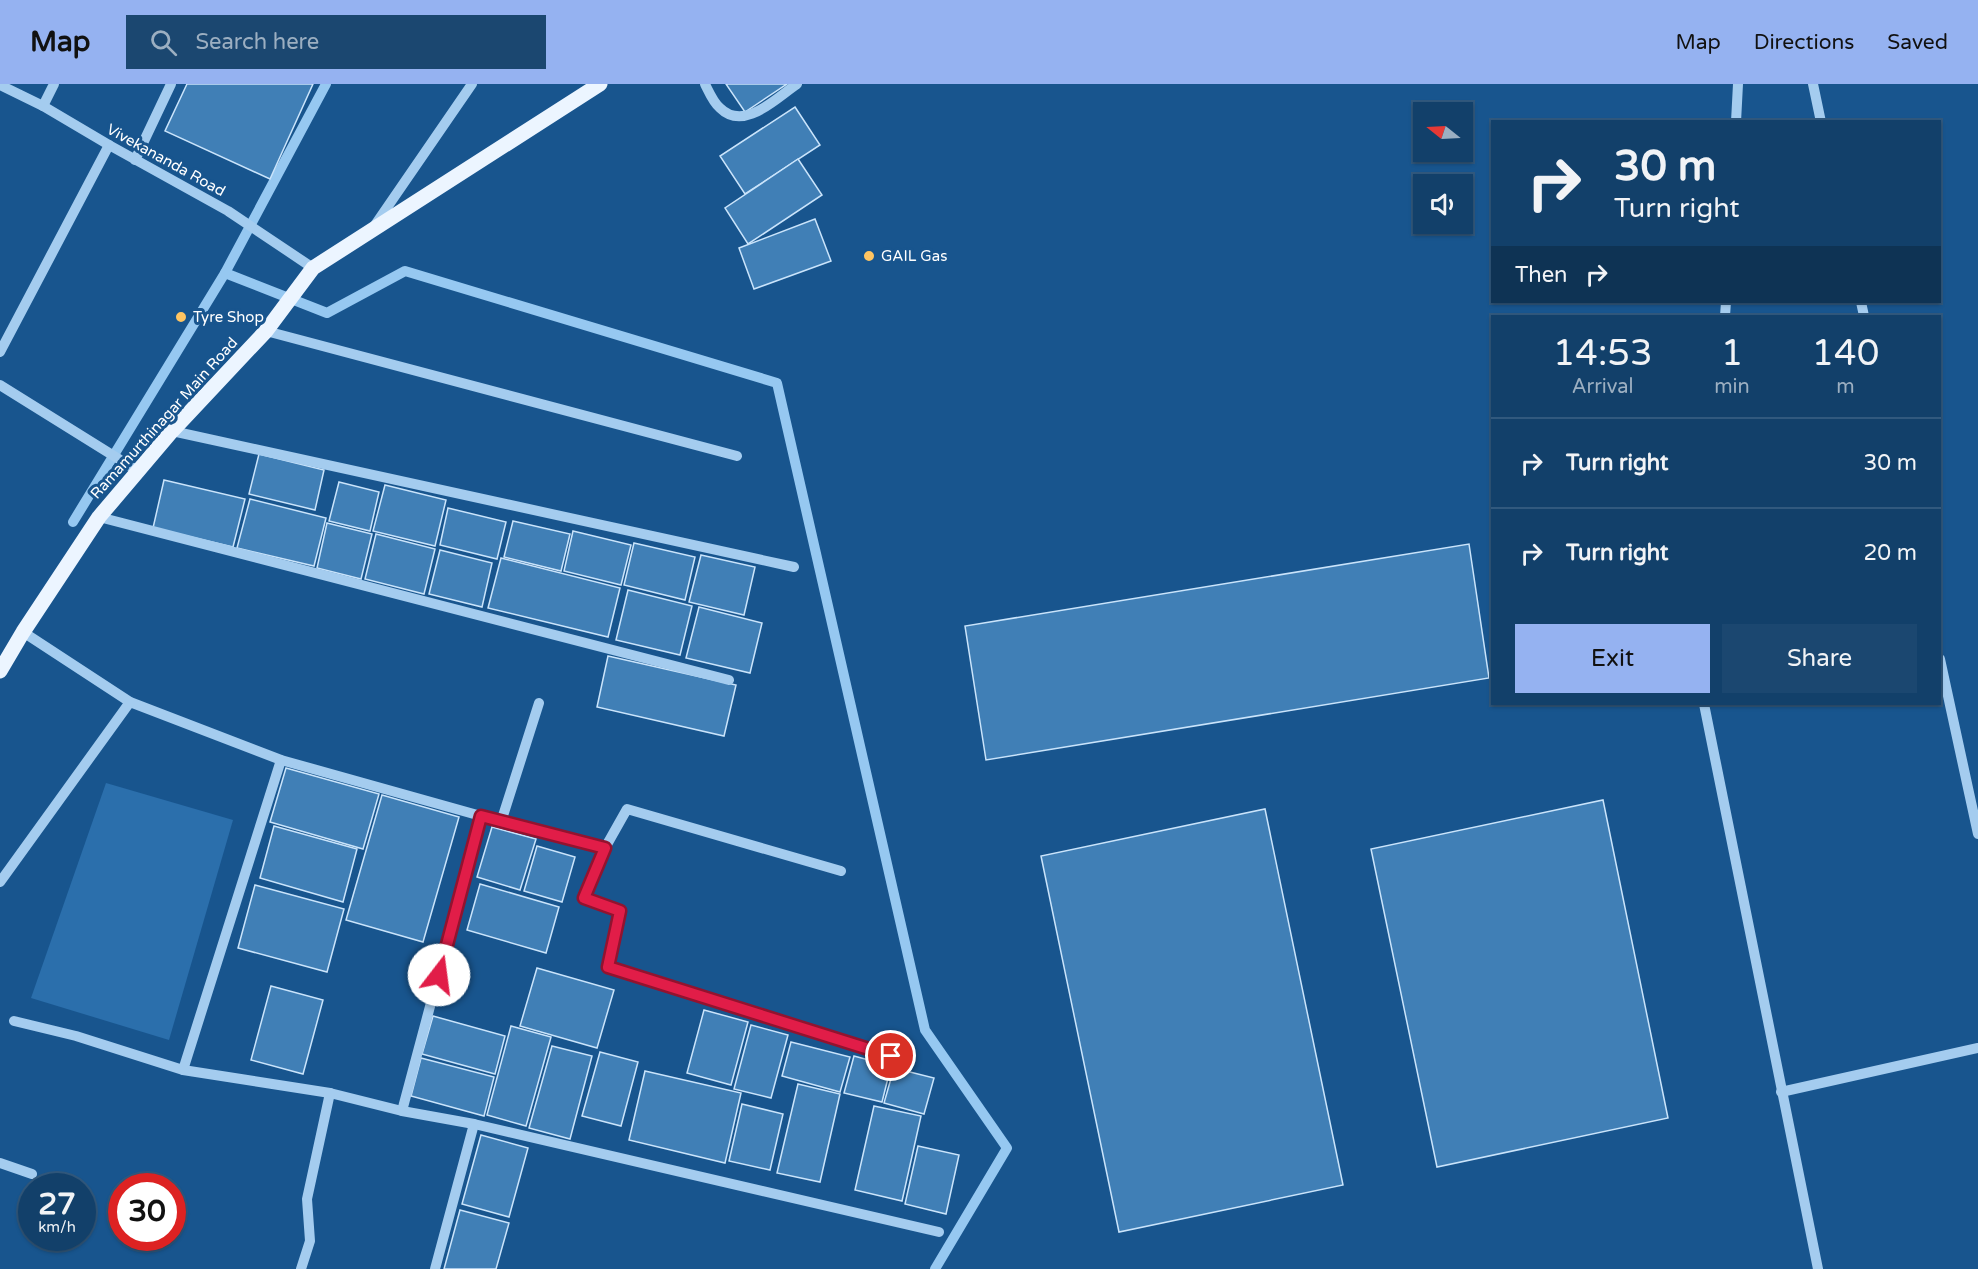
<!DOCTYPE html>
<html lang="en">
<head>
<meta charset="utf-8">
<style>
  body { margin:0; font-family:"Varela Round",sans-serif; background:#1b4770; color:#f1f3f6; height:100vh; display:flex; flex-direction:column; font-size:22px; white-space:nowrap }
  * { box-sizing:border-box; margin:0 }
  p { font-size:20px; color:#9cafc1 }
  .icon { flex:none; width:33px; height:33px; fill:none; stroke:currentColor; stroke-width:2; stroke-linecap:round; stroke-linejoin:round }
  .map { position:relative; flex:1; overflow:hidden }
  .details { position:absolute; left:1491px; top:231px; width:450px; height:390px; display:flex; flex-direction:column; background:#12406a; border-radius:0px; box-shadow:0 2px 4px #0004,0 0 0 2px #31597e }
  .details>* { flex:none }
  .banner { position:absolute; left:1491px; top:36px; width:450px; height:183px; border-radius:0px; box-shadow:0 2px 4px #0004,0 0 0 2px #31597e; background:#12406a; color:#f1f3f6; overflow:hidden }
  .needle { width:39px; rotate:288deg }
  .fabs { position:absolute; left:1413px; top:18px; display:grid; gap:12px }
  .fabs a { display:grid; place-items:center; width:60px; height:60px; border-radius:0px; background:#12406a; box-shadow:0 2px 4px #0004,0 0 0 2px #31597e; font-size:30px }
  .speed { position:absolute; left:18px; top:1089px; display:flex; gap:12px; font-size:30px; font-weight:700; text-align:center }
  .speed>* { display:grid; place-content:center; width:78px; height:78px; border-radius:50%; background:#12406a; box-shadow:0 2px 4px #0004,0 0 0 2px #31597e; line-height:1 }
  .speed small { font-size:15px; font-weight:400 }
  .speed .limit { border:9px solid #d22; background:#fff; color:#111 }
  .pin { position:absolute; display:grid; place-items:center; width:51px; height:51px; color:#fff; margin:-26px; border:3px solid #fff; border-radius:50%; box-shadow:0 2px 6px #0007 }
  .me { position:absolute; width:66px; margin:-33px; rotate:15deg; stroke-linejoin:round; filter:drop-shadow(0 0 4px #0008) }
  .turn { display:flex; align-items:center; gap:21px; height:126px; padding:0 24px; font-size:27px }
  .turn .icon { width:78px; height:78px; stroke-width:2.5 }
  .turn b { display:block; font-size:42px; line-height:51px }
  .then { display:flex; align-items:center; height:57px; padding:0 24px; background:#0003; gap:12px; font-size:22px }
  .eta { display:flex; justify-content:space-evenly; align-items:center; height:102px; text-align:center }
  .eta b { font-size:36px; font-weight:600; line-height:42px }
  .cta { display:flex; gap:12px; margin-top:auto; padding:12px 24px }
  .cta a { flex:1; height:69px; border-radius:0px; background:#95b2f1; color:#111; font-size:24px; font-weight:600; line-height:69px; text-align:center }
  .cta a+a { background:#1b4770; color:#f1f3f6 }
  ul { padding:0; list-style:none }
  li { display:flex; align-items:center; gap:18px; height:90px; padding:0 24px; border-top:2px solid #31597e }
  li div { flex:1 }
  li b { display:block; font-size:22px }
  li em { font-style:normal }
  header { display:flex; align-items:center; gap:36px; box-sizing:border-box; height:84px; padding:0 30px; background:#95b2f1; color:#111 }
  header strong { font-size:28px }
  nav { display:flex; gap:33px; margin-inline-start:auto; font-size:21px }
  .search { width:420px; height:54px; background:#1b4770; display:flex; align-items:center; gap:15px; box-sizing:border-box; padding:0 21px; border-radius:0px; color:#9cafc1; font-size:22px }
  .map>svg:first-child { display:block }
  .green { fill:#2b6fac }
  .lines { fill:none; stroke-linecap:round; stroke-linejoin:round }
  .stream { stroke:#96c8f1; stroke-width:10 }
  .building { fill:#407fb6; stroke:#cae4fb; stroke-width:1.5 }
  .minor { stroke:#a4ccef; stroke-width:10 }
  .major { stroke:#ecf5ff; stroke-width:15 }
  .route-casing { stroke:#92132f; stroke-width:15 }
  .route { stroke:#e11d48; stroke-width:10 }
  .poi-dot { fill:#ffc562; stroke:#18558e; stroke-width:2 }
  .labels { text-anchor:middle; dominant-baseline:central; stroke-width:6; stroke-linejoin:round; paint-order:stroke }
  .street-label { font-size:15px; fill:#fff; stroke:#18558e }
  .poi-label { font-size:15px; fill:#fff; stroke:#18558e; text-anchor:start }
</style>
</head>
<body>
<header>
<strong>Map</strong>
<div class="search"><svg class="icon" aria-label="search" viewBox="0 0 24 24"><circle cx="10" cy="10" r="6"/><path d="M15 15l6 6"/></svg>Search here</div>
<nav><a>Map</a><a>Directions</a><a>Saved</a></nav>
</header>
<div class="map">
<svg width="1978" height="1185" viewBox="0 0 1978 1185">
  <rect width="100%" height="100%" fill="#18558e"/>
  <polygon class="green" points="106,699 233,736 169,956 31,914"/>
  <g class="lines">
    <g class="stream">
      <polyline points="225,189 327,229 405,187 777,299 925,946 1007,1064 935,1185"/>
      <polyline points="73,438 225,189 326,0"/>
    </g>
  </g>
  <g class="building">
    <polygon points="187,0 313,0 270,95 165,47"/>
    <polygon points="726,0 787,0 745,28"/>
    <polygon points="795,23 820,61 745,110 720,72"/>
    <polygon points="798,75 822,111 748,160 725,124"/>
    <polygon points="815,135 831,177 754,205 739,164"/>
    <polygon points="259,370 324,386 315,426 249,410"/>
    <polygon points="164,396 245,415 233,463 153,444"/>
    <polygon points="339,398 379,408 370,447 329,437"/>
    <polygon points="385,401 446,416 435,462 373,447"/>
    <polygon points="250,415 326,434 314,482 237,464"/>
    <polygon points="448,424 506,438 497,475 440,461"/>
    <polygon points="513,437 570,450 561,487 504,473"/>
    <polygon points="327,439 372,450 361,495 317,484"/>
    <polygon points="573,447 631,461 621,501 564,487"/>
    <polygon points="376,450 435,465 424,510 365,495"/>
    <polygon points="634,459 695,473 685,516 624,501"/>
    <polygon points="1469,460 1489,594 986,676 965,542"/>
    <polygon points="440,466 492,479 482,523 429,510"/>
    <polygon points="701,471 755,483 744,531 689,518"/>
    <polygon points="501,474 620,504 608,553 488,524"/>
    <polygon points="628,506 692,522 680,571 616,556"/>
    <polygon points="699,523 762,539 750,589 686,574"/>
    <polygon points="608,572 736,601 724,652 597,623"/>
    <polygon points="286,684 379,710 363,765 270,738"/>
    <polygon points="382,711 459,733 423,858 346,836"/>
    <polygon points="1603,716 1668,1034 1437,1083 1371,765"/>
    <polygon points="1265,725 1343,1101 1119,1148 1041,772"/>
    <polygon points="274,742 357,765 343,818 260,794"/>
    <polygon points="492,743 536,755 520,806 477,793"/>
    <polygon points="537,762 575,773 562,818 524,807"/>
    <polygon points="480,800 559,823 546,869 467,846"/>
    <polygon points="255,801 344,825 327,888 238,864"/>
    <polygon points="537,884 614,906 597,964 520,942"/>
    <polygon points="271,902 323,916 303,990 251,976"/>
    <polygon points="704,926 748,938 731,1001 687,989"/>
    <polygon points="433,932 505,952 495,990 422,970"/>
    <polygon points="751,941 788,951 771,1014 734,1005"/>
    <polygon points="511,942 551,953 526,1042 487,1031"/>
    <polygon points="791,958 850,973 840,1008 782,992"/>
    <polygon points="552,962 592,972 570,1055 529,1044"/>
    <polygon points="600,968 638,978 621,1042 582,1032"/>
    <polygon points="854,972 891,982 882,1018 844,1009"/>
    <polygon points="421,974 494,993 484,1032 411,1012"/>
    <polygon points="894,984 934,994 924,1030 884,1019"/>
    <polygon points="645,987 741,1009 725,1079 629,1056"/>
    <polygon points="798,1000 840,1010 820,1098 777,1089"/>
    <polygon points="742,1020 783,1030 770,1086 729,1077"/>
    <polygon points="874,1022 921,1032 902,1117 855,1106"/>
    <polygon points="481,1051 528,1064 509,1133 462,1120"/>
    <polygon points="918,1062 959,1071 946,1130 905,1120"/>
    <polygon points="460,1126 509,1139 496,1185 444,1185"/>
  </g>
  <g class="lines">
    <g class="minor">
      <path d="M705,0C709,8 713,18 720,24C744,48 776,14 797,0"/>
      <polyline points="1813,0 1821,38"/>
      <polyline points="0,1 43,22 109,61 228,127 313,184"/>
      <polyline points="43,22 54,0"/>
      <polyline points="1736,38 1738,0"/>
      <polyline points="135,76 171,0"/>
      <polyline points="375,141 472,0"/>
      <polyline points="1861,218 1864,232"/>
      <polyline points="1725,232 1726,218"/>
      <polyline points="266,247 737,372"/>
      <polyline points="0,268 109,61"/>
      <polyline points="0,301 138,387"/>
      <polyline points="172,347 794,483"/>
      <polyline points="99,433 729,596"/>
      <polyline points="23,548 130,618 281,676 481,732 605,764 584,814 620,827 608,883 891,972"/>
      <polyline points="1940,575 1978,750"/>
      <polyline points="1704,620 1818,1185"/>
      <polyline points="501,738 539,619"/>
      <polyline points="605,764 627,725 841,787"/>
      <polyline points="0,798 130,618"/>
      <polyline points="14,937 76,952 183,986 330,1009 402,1027 474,1040 939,1148"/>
      <polyline points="183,986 281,676"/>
      <polyline points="1781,1008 1978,964"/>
      <polyline points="402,1027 481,732"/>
      <polyline points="0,1079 32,1090"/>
      <polyline points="301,1185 310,1157 307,1115 330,1009"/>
      <polyline points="435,1185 474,1040"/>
    </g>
    <polyline class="major" points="0,587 23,548 99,433 172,347 266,247 313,184 600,0"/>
  </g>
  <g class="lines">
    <defs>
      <polyline id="route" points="439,891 481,732 605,764 584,814 620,827 608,883 891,972"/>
    </defs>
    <use href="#route" class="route-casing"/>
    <use href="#route" class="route"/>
  </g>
  <g class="poi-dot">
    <circle cx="869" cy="172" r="6"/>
    <circle cx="181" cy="233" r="6"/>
  </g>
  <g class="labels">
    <g class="street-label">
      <text transform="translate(166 76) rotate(29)">Vivekananda Road</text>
      <text transform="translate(164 334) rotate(-48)">Ramamurthinagar Main Road</text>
    </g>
    <g class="poi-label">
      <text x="881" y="172">GAIL Gas</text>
      <text x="193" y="233">Tyre Shop</text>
    </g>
  </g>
</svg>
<div class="fabs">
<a><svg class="needle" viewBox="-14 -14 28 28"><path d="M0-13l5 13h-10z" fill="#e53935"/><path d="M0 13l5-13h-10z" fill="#9cafc1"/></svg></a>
<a><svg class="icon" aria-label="sound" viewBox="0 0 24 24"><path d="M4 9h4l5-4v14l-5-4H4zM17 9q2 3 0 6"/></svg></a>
</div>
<div class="speed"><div>27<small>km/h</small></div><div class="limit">30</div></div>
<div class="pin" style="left:891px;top:972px;background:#d93025"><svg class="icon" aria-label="arrive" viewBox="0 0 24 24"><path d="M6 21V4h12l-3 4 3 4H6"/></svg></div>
<svg class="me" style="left:439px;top:891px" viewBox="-20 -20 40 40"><circle r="19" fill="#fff"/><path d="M0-13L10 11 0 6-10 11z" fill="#e11d48"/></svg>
<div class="banner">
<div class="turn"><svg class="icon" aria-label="right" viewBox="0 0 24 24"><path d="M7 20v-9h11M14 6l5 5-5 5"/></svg><div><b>30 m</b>Turn right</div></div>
<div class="then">Then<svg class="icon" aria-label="right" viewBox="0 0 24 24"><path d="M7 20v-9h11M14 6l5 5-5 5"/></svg></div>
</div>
<section class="details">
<div class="eta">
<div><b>14:53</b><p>Arrival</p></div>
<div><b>1</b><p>min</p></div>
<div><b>140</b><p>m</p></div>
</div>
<ul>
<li><svg class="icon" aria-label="right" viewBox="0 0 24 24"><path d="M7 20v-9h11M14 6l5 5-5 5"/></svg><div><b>Turn right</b></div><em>30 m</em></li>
<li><svg class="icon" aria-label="right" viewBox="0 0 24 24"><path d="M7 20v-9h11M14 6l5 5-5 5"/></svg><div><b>Turn right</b></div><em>20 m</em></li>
</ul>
<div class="cta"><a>Exit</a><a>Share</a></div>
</section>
</div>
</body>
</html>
